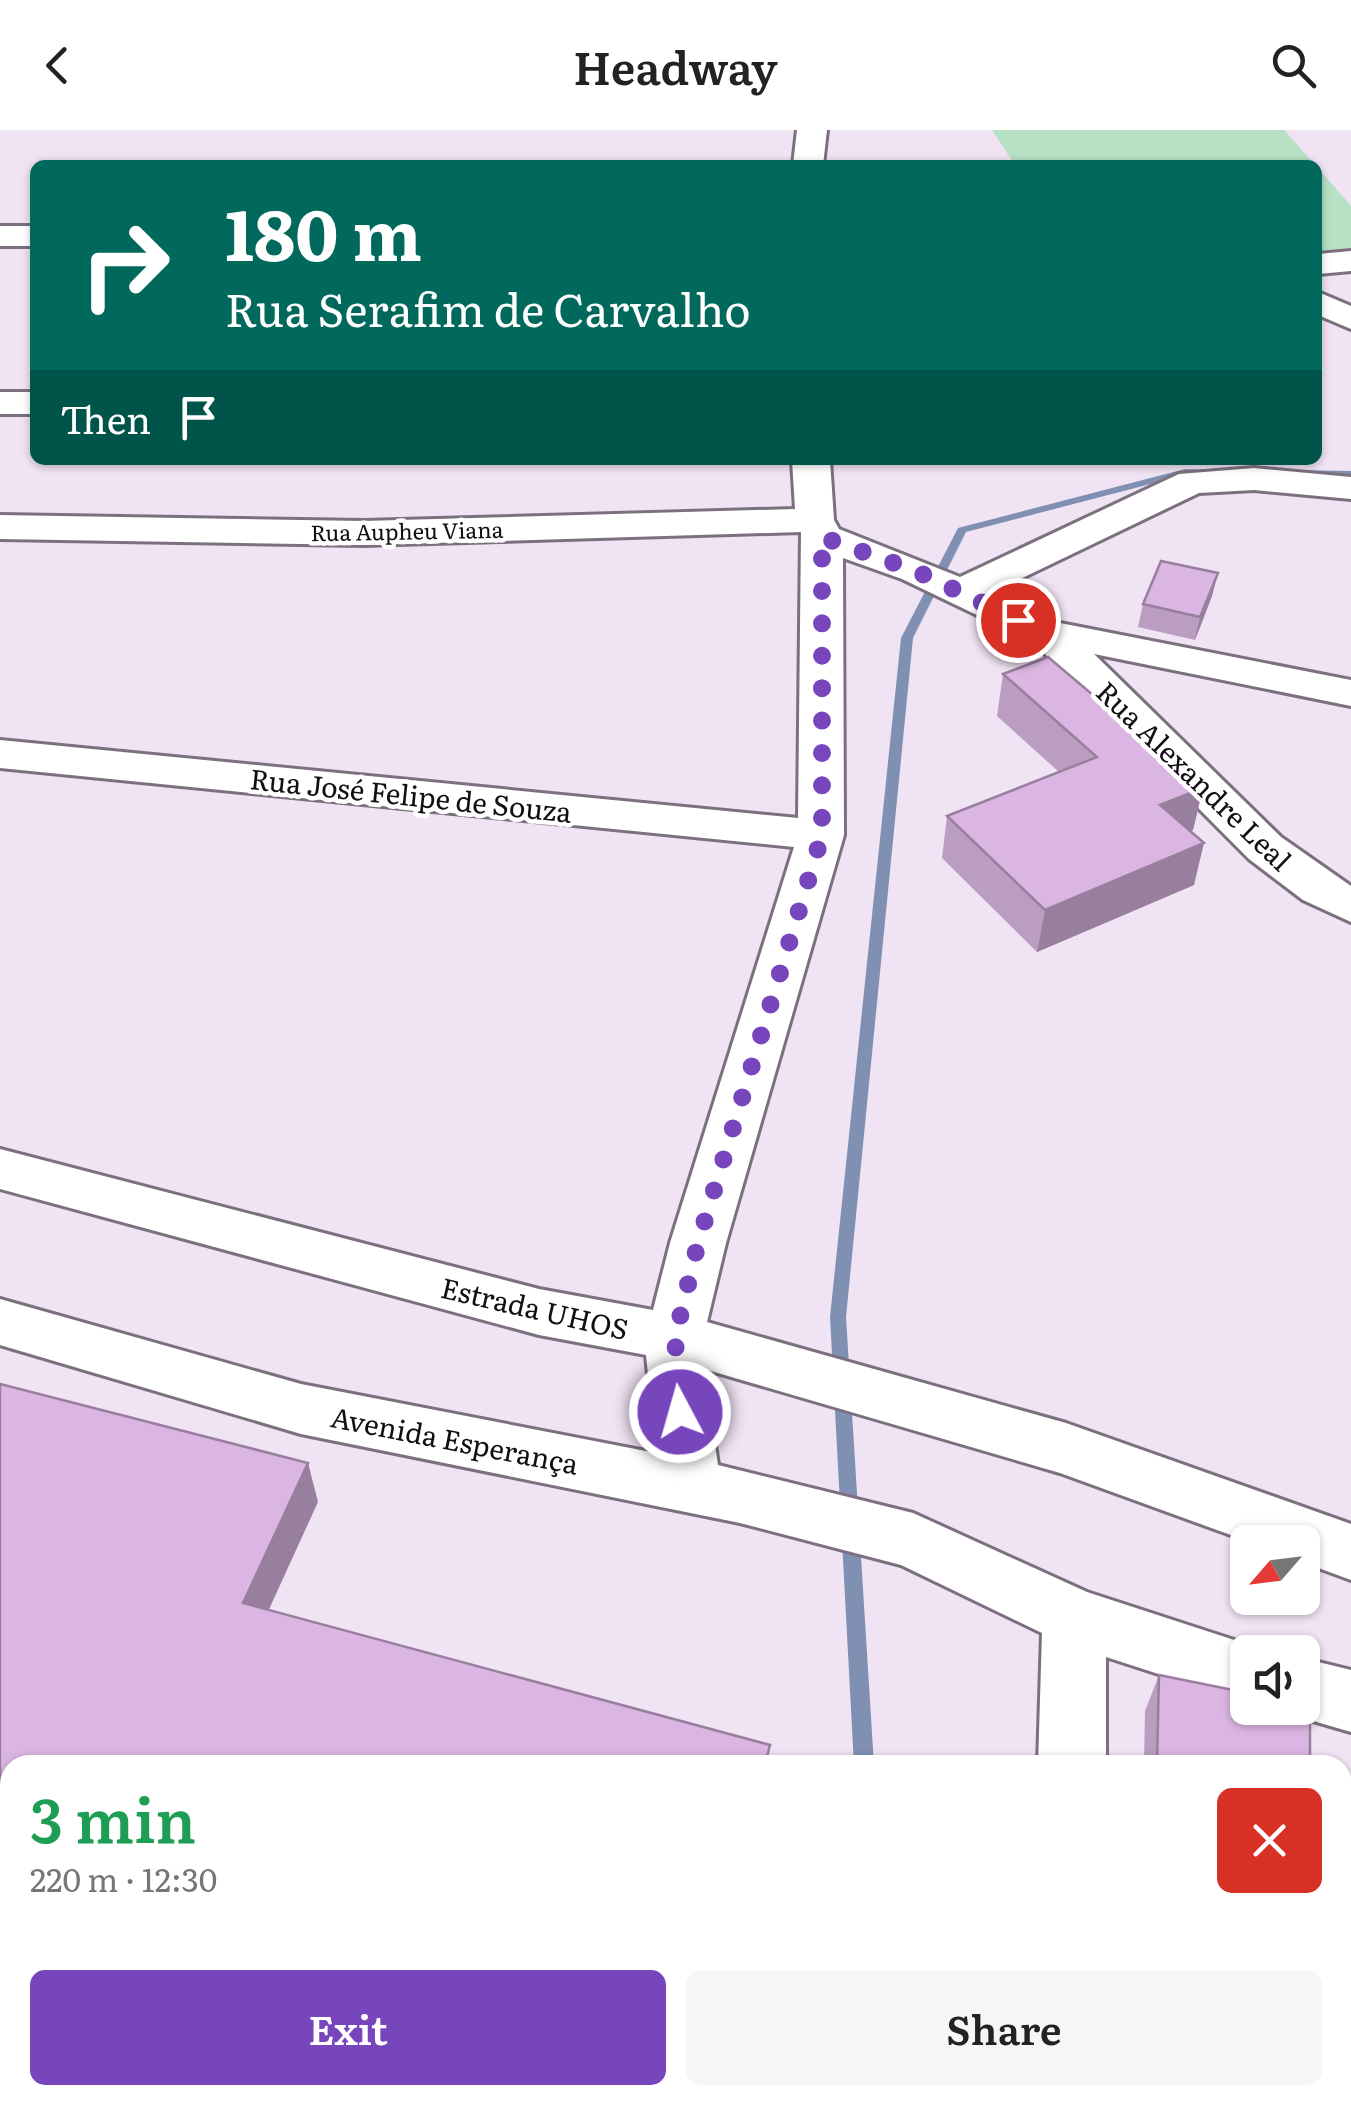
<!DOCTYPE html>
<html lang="en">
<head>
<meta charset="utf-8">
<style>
  body { margin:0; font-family:Literata,serif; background:#f6f6f6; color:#222; height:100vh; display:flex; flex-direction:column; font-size:38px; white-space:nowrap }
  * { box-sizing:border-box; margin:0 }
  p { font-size:32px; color:#767676 }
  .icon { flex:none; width:55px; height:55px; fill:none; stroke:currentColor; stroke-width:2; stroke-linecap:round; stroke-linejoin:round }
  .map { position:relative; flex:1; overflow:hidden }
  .details { position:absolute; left:0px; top:1625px; width:1352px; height:350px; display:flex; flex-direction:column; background:#fff; border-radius:30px 30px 0 0; box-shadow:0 2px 8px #0004 }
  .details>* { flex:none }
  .guide { position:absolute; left:30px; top:30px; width:1292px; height:305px; border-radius:15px; box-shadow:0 2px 8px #0004; background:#00695c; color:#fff; overflow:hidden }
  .needle { width:65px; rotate:242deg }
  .fabs { position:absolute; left:1230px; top:1395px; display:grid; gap:20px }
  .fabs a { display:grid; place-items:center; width:90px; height:90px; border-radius:15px; background:#fff; box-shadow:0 2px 8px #0004; font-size:50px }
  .pin { position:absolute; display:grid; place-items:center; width:85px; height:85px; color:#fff; margin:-42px; border:5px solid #fff; border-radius:50%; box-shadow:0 2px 10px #0007 }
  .me { position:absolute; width:110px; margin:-55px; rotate:354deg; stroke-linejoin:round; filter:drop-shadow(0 0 8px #0008) }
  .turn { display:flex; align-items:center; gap:35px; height:210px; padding:0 30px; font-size:45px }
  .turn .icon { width:130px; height:130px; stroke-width:2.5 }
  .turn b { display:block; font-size:70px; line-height:85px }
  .then { display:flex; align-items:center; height:95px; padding:0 30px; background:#0003; gap:20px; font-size:38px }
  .round { display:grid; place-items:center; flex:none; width:105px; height:105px; border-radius:15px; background:#f6f6f6 }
  .head { display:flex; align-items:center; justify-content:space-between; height:170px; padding:0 30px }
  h1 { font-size:60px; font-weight:600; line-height:75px; color:#1e9e55 }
  .primary-button { display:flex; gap:20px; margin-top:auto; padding:20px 30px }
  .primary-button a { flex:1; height:115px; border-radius:15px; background:#7746bd; color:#fff; font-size:40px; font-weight:600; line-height:115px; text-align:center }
  .primary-button a+a { background:#f6f6f6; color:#222 }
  header { display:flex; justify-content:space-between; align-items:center; height:130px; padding:0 30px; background:#fff; font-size:45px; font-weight:600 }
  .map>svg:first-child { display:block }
  .green { fill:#b7e1c5 }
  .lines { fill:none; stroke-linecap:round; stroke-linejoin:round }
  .stream { fill:#8090b3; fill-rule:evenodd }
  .street-casing { stroke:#7c707f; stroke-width:6 }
  .street { fill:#fff; fill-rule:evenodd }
  .wall { fill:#bc9dc2 }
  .shaded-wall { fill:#997f9e }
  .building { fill:#dbb6e2; stroke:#997f9e; stroke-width:2.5 }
  .route { stroke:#7746bd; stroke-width:18; stroke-dasharray:0 32.4 }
  .labels { text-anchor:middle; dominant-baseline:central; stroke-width:9; stroke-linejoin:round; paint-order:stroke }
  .far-street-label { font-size:22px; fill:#130e14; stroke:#fff }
  .street-label { font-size:28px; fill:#130e14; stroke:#fff }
</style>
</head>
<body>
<header><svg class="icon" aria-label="back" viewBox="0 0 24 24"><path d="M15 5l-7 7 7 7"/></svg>Headway<svg class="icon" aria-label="search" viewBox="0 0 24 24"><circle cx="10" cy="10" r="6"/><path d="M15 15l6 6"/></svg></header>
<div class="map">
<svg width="1351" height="1975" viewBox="0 0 1351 1975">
  <rect width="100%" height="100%" fill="#f0e3f3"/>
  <g class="green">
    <polygon points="992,0 1284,0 1315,35 1015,35"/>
    <polygon points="1318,38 1351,76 1351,119 1318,121"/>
  </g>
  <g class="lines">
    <g class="stream">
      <polygon points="1185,339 1217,340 1222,343 1217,346 1185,345 966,402 913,508 846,1187 874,1635 854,1635 830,1187 901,508 958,398"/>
      <polygon points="1295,340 1351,341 1351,347 1291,345 1291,341"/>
      <polygon points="798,1965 820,1965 818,1975 796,1975"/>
    </g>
    <defs>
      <g id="street">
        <polygon points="797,0 827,0 823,35 793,35"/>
        <rect x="0" y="96" width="35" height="20"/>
        <polygon points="1351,121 1351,141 1318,144 1318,124"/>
        <polygon points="1318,162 1351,176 1351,199 1318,185"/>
        <rect x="0" y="262" width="35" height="22"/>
        <polygon points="792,330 830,330 834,390 839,399 960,447 1179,344 1254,338 1351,347 1351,369 1254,360 1199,363 993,462 1060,493 1351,550 1351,576 1094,524 1281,707 1351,756 1351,792 1303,770 1249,729 1033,512 902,449 843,428 844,705 726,1113 707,1192 1066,1293 1351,1394 1351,1450 1302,1432 1302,1412 1250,1412 1060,1343 704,1239 718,1335 913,1383 1087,1462 1271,1522 1248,1522 1248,1573 1106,1527 1106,1635 1038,1635 1042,1503 901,1435 740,1393 301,1304 0,1215 0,1169 301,1254 656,1323 646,1225 539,1205 0,1059 0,1019 539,1159 653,1180 670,1113 794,717 0,638 0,610 798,688 801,402 363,415 0,409 0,385 363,391 795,379"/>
        <polygon points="1302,1528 1351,1540 1351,1602 1279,1581 1277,1578 1302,1578"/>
        <polygon points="1039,1965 1115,1965 1116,1975 1040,1975"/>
      </g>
    </defs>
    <use href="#street" class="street-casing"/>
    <use href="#street" class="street"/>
  </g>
  <g class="wall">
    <polygon points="1212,466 1195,510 1138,497 1143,474"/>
    <polygon points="1003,544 1203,658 1193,700 1190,701 1194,755 1037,822 942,728 947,686 1059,642 997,586"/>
    <polygon points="1159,1545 1310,1635 1144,1635 1145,1581"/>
    <rect x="1135" y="1965" width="175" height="10"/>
  </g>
  <g class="shaded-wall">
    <polygon points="1218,443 1212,466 1195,510 1200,487"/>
    <polygon points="1203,658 1193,700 1151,717 1160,675"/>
    <polygon points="1204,713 1194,755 1037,822 1045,780"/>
    <polygon points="308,1333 318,1372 255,1510 243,1473"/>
    <polygon points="678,1965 685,1965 683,1975 676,1975"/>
  </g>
  <g class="building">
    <polygon points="1161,431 1218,443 1200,487 1143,474"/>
    <polygon points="1048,527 1203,658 1160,675 1204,713 1045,780 947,686 1097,627 1003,544"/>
    <polygon points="0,1254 308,1333 243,1473 770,1615 765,1635 10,1635 10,1965 678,1965 676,1975 0,1975"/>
    <polygon points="1159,1545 1248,1563 1248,1578 1302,1578 1302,1573 1310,1575 1310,1635 1157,1635"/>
    <rect x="1150" y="1965" width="160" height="10"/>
  </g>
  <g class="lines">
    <polyline class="route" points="680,1282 675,1208 698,1113 822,705 822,407 916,441 1018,490"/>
  </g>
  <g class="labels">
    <g class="far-street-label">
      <text transform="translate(407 400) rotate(-1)">Rua Aupheu Viana</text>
    </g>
    <g class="street-label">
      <text transform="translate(1195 645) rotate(44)">Rua Alexandre Leal</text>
      <text transform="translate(411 664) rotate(6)">Rua José Felipe de Souza</text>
      <text transform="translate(535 1177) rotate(13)">Estrada UHOS</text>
      <text transform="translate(455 1309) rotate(11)">Avenida Esperança</text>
    </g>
  </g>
</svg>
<div class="fabs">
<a><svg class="needle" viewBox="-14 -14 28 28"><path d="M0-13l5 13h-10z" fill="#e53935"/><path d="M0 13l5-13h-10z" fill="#767676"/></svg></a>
<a><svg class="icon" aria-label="sound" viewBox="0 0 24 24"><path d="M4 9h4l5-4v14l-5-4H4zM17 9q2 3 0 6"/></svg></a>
</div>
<div class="pin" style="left:1018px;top:490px;background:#d93025"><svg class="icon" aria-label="arrive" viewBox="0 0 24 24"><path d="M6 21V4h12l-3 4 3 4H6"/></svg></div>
<svg class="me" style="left:680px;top:1282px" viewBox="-20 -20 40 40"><circle r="17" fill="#7746bd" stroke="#fff" stroke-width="3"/><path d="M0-11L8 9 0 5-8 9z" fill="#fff"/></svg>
<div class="guide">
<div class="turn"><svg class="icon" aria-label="right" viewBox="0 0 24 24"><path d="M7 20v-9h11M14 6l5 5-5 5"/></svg><div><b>180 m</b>Rua Serafim de Carvalho</div></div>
<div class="then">Then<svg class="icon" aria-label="arrive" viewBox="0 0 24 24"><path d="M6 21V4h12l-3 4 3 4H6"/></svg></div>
</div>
<section class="details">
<div class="head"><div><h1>3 min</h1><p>220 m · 12:30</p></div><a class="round" style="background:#d93025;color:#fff"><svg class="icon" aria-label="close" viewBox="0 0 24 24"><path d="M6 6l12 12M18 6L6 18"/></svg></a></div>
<div class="primary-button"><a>Exit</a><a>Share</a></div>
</section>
</div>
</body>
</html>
